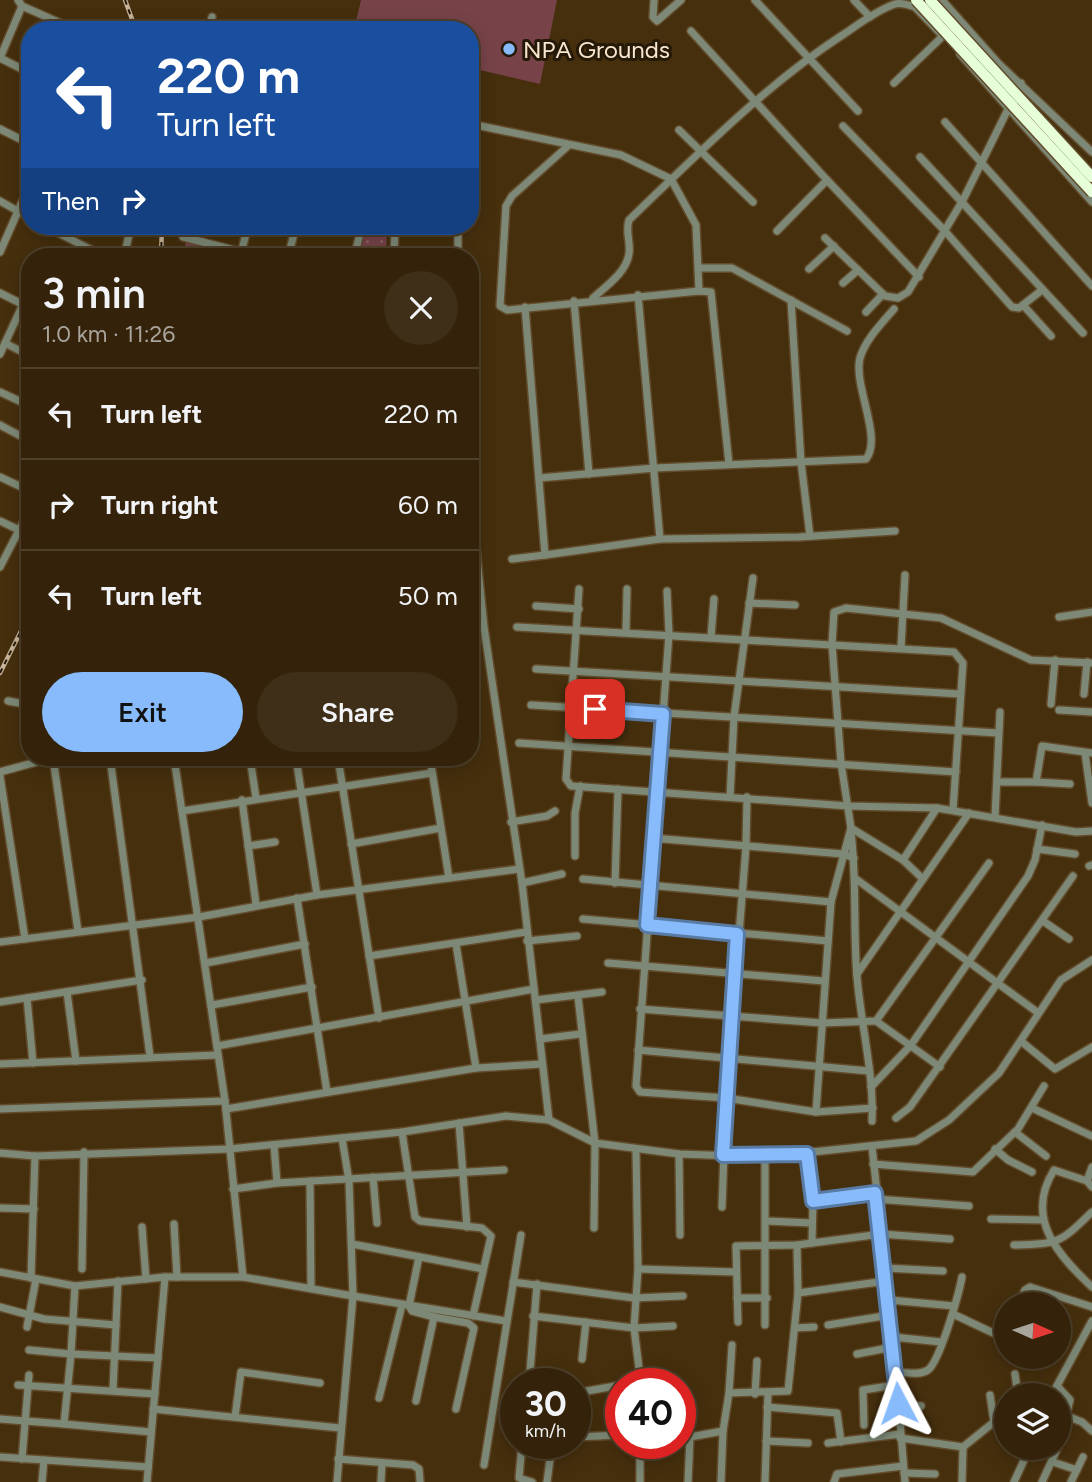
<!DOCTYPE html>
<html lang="en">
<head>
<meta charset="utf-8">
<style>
  body { margin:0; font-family:Figtree,sans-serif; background:#3f2f18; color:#f1f3f6; height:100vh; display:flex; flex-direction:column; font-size:26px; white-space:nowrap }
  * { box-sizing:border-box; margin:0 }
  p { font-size:23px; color:#a9a49c }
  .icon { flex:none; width:38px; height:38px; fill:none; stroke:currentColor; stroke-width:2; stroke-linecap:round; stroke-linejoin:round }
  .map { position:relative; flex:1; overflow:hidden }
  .drawer { position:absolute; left:21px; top:248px; width:458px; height:518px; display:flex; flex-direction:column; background:#34230a; border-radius:28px; box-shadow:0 4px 18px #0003,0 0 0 2px #4e402b }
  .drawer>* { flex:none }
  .guide { position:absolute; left:21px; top:21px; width:458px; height:214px; border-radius:28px; box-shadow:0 4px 18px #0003,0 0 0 2px #4e402b; background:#1a4fa0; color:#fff; overflow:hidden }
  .needle { width:46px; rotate:93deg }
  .buttons { position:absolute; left:994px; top:1292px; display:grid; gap:14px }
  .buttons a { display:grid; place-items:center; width:77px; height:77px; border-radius:50%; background:#34230a; box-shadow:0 4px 18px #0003,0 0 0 2px #4e402b; font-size:35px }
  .speed { position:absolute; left:500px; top:1368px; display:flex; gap:14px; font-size:35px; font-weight:700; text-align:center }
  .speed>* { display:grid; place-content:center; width:91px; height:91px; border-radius:50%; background:#34230a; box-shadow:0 4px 18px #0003,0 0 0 2px #4e402b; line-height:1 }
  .speed small { font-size:18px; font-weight:400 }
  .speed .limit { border:10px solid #d22; background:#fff; color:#111 }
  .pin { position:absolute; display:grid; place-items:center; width:60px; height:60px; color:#fff; margin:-30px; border-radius:14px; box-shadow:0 4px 10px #0006 }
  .me { position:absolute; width:77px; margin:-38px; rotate:356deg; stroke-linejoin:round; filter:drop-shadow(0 0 5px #0008) }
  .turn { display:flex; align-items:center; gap:24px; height:147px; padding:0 21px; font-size:32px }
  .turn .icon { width:91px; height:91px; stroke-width:2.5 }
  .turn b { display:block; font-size:49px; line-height:60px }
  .then { display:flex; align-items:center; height:66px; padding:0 21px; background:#0003; gap:14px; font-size:26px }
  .round { display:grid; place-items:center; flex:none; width:74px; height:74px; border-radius:37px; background:#3f2f18 }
  .headline { display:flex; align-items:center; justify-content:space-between; height:119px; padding:0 21px }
  h1 { font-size:42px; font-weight:600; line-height:52px }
  .action { display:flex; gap:14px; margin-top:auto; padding:14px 21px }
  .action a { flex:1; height:80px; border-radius:42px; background:#87bbfb; color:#111; font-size:28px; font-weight:600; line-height:80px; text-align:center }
  .action a+a { background:#3f2f18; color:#f1f3f6 }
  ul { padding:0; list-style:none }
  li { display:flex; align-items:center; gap:21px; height:91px; padding:0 21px; border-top:2px solid #4e402b }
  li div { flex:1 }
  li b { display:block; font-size:26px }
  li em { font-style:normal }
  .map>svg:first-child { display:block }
  .grass { fill:url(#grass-dots) }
  .garden { fill:#774348 }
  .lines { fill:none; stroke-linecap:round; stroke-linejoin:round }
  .minor-casing { stroke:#624c2c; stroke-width:10 }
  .minor { stroke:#7d8976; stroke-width:7 }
  .rail-casing { stroke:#c7b49a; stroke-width:4.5 }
  .rail { stroke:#251907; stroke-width:2; stroke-dasharray:5; stroke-linecap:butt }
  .highway-bridge-casing { stroke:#624c2c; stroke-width:13; stroke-linecap:butt }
  .highway-bridge { stroke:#e6ffd8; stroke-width:10 }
  .route-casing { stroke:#587aa3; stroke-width:18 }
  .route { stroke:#87bbfb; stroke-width:12 }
  .poi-dot { fill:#87bbfb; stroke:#251907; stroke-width:2.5 }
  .labels { text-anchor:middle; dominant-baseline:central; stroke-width:6; stroke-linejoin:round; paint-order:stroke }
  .poi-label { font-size:24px; fill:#f8e6cf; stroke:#251907; text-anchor:start }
</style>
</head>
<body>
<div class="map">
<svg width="1092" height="1482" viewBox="0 0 1092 1482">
  <defs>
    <pattern id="grass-dots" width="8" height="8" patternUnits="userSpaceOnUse" patternTransform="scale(1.75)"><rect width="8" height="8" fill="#774348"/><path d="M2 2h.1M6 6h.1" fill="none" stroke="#8b5e61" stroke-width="1.8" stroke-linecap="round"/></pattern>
  </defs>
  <rect width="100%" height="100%" fill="#452f0d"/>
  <g class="grass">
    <polygon points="361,226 387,226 386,257 353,257"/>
    <polygon points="186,242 230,252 229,257 183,257"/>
  </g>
  <polygon class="garden" points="361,0 557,0 540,84 471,68 471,30 354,30"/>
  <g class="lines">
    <defs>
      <g id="minor">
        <polyline points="654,0 653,17 657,21 681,0"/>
        <polyline points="755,0 858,111"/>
        <polyline points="854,0 870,17"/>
        <polyline points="942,0 999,64 1092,152"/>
        <polyline points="22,6 76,30"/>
        <polyline points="914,6 940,33"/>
        <polyline points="209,30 212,17"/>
        <polyline points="691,31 827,180 777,231"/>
        <polyline points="960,54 1092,202"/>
        <polyline points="0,58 22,6 18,0"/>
        <polyline points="0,58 30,73"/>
        <polyline points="894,83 943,36"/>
        <polyline points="945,122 1092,286"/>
        <polyline points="471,124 621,155 671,179 696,225 699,291"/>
        <polyline points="843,126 944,230 1012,307 1019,308 1042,290"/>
        <polyline points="0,129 30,144"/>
        <polyline points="679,130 753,202"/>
        <polyline points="569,145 512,196 506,206 500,306 507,310 699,291 711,292 729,464"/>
        <polyline points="920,157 1083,333"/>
        <polyline points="827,180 919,277"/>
        <polyline points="0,201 30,218"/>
        <polyline points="45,226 105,257"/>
        <polyline points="183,237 242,252"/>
        <polyline points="825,238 885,296 898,298 908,292 963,200 1021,83"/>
        <polyline points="0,252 30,184"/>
        <polyline points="124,257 131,226"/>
        <polyline points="240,257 248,226"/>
        <polyline points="288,257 296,226"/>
        <polyline points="354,257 362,226"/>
        <polyline points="394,257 395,226"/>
        <polyline points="458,257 458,226"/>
        <polyline points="699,268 732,268 847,331"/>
        <polyline points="809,269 834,246"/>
        <polyline points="843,283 858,270"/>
        <polyline points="0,293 30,308"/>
        <polyline points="638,295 660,539"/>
        <path d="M593,298C606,286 626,273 629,254C631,242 625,232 629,220C697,155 765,85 844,34C859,24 877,10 895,4C902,2 908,5 915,7"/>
        <polyline points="791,300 801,462 810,536"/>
        <polyline points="574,301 589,474"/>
        <polyline points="1023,305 1051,336"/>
        <polyline points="525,307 545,555 660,539 799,537 895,531"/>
        <polyline points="866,312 883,294"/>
        <polyline points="5,343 30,356"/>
        <polyline points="0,354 30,289"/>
        <polyline points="0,392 30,406"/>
        <polyline points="0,425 30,441"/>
        <polyline points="0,477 30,491"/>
        <path d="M539,478L655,468L866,459C883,438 853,385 860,358C865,340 882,323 894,309"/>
        <polyline points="471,498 484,627 522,883 549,1120"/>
        <polyline points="0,521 19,530"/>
        <polyline points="512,559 545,555"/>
        <polyline points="0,567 30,509"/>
        <polyline points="579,589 566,779 571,786 848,806 937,808 1076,832 1092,831"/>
        <polyline points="667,591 669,634 636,1086 640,1092 726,1098 816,1112 873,1108"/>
        <polyline points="749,603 795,605"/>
        <polyline points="536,606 579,609"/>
        <polyline points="471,612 482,617"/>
        <polyline points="1059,617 1092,612"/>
        <polyline points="517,627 954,652 963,663 953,810"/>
        <polyline points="626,631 627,589"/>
        <polyline points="711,637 714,599"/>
        <polyline points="901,648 905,575"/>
        <polyline points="536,669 960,694"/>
        <polyline points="1084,694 1087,662"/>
        <polyline points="8,701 30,705"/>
        <polyline points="1051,704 1055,660"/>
        <polyline points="531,705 998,733"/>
        <polyline points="1059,710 1092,712"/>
        <polyline points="519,743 956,772"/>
        <polyline points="1085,753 1092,803"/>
        <polyline points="53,758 78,931"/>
        <polyline points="110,758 150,1056"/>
        <polyline points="174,758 225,1101 243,1277"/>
        <polyline points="250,758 256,798"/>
        <polyline points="296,758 317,895"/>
        <polyline points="338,758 379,1018"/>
        <polyline points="430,758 449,878"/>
        <polyline points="0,772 51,758"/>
        <polyline points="0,776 25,939"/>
        <polyline points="998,782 1036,782 1042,746 1092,753"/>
        <polyline points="1036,782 1070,784"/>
        <polyline points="730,797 734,717 753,578"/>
        <polyline points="242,800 256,904"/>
        <polyline points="182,811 432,773"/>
        <polyline points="995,817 1000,712"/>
        <polyline points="511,822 547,816 555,811"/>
        <polyline points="851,828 903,860 923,879"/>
        <path d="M851,832C857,881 853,929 857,977C861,1025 874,1073 872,1121"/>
        <polyline points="652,838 843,854 854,858"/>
        <polyline points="351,844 441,828"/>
        <polyline points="248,846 275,842"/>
        <polyline points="1037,849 1075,854"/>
        <polyline points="575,856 575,813 580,786"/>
        <polyline points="903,860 937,808"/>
        <polyline points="1089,866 1092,865"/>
        <polyline points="583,879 831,902"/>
        <polyline points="856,879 1037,1012"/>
        <polyline points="522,883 562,874"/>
        <polyline points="615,883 618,789"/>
        <polyline points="297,898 327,1092"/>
        <polyline points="583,919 828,941"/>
        <polyline points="1043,921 1069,939"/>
        <polyline points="527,941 577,936"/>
        <polyline points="0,942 199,917 317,895 519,869"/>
        <polyline points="456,944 476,1068"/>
        <polyline points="369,956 526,932"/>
        <polyline points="206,963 305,944"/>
        <polyline points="608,963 824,981"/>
        <polyline points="857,974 969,813"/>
        <polyline points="67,992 76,1061"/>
        <polyline points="578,997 595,1143 594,1228"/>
        <polyline points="27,998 33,1063"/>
        <polyline points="536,1000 602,992"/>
        <polyline points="0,1002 142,980"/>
        <polyline points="212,1005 312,987"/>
        <polyline points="640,1009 822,1023 876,1021 989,863"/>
        <polyline points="876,1021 940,1067"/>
        <polyline points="540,1039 580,1034"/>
        <polyline points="1022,1042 1055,1069 1092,1047"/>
        <polyline points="217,1046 534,989"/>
        <polyline points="638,1050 869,1071"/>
        <polyline points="0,1064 218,1055"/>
        <polyline points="871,1087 911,1045 1028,876 1035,860 1042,825"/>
        <polyline points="1032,1108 1092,1136"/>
        <polyline points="0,1109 225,1101"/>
        <polyline points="226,1109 476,1068 542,1064"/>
        <polyline points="816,1112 831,902 851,828 841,763 832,644 834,612 846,608 941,618 1031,660 1092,663"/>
        <polyline points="896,1118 910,1107 1073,876"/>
        <polyline points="459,1123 467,1227"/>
        <polyline points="402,1132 415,1217 420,1221 482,1228 491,1236 473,1316"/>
        <polyline points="1015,1132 1046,1156"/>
        <polyline points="274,1145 277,1183 504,1170"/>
        <polyline points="872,1147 893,1337 905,1482"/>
        <polyline points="995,1149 1008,1160 1032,1172"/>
        <polyline points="636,1150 638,1269 634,1328 641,1384"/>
        <polyline points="0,1153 35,1156 229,1149 402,1132 506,1116 549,1120 595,1143 679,1154 765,1157 916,1141 949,1120 999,1073 1061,980 1092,960"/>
        <polyline points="679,1154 680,1235"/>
        <polyline points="807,1155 813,1201 812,1243"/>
        <polyline points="765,1157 765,1325"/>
        <polyline points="873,1164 973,1172 1018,1129 1044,1086"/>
        <polyline points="373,1177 377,1223"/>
        <polyline points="310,1181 311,1287"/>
        <polyline points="1087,1181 1092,1167"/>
        <path d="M1092,1187L1087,1181L1054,1170C1024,1218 1058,1255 1092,1287"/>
        <polyline points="233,1189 277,1183"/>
        <polyline points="876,1199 969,1206"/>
        <polyline points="813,1201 875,1193"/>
        <polyline points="722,1207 726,1098 746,847 747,797"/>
        <polyline points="0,1208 34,1209"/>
        <polyline points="991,1219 1043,1220"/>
        <polyline points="766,1221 812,1223"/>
        <polyline points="174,1224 177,1277"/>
        <polyline points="142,1227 146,1279"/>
        <polyline points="352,1244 483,1269"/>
        <path d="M1014,1245C1059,1244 1060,1243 1092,1212"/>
        <polyline points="885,1268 943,1271"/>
        <polyline points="82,1269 84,1152"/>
        <polyline points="638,1269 736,1272"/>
        <polyline points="0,1272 75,1286 165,1277 243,1277 353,1296 349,1181 342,1138"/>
        <polyline points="31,1278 35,1156"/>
        <polyline points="513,1282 634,1298 683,1296"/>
        <polyline points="75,1286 71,1354 158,1358"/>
        <polyline points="798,1293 886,1281"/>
        <polyline points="737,1298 767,1298"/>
        <polyline points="889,1300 954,1306"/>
        <polyline points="1019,1304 1025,1290 1030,1287 1092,1307"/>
        <polyline points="0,1307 44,1319 116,1325"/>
        <polyline points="953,1314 1006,1339"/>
        <polyline points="533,1316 634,1328 673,1326"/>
        <polyline points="434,1317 468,1323 474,1328 456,1409"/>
        <polyline points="738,1322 736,1246 797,1245 881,1234 950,1239"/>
        <polyline points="828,1325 890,1315"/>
        <polyline points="27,1327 36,1279"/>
        <polyline points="795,1328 814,1327"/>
        <polyline points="893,1337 941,1342"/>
        <polyline points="857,1354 893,1347"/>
        <polyline points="582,1359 586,1322"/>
        <path d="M895,1372C905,1372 919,1376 928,1370C940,1361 959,1293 962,1277"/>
        <polyline points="1015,1374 1018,1395"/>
        <polyline points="529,1384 537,1284"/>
        <polyline points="627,1384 641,1382"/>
        <polyline points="18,1385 155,1394"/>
        <polyline points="1057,1386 1070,1400 1059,1444"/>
        <polyline points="113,1390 118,1281"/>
        <polyline points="576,1393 621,1385"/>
        <polyline points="729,1393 732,1345"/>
        <polyline points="755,1394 757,1361"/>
        <polyline points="990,1395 994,1422"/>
        <polyline points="1052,1395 1092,1321"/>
        <polyline points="379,1398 402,1305"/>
        <polyline points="416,1401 434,1317 412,1311 409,1306 419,1257"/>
        <polyline points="898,1403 921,1406"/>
        <polyline points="767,1407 837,1413 841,1442"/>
        <polyline points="153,1409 340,1428"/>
        <polyline points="1067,1416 1082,1422 1092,1431"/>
        <polyline points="235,1417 241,1372 320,1383"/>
        <polyline points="0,1419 64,1424 71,1354 29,1350"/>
        <polyline points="64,1424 151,1432"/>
        <polyline points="864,1425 863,1390 896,1385"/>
        <polyline points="681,1434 690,1437 688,1482"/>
        <polyline points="576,1437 621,1435"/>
        <polyline points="690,1437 723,1431 729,1393 788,1391 798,1293 797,1245"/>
        <polyline points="900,1438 963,1447 962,1482"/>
        <polyline points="766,1441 808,1443"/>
        <polyline points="828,1443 900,1434"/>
        <polyline points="522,1444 519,1478 532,1482"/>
        <polyline points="963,1447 994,1422 1006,1417"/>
        <polyline points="0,1457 148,1467"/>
        <polyline points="22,1459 29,1375"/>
        <polyline points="338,1459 413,1465 419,1469 420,1481"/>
        <polyline points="1053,1462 1077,1470"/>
        <polyline points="484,1465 521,1235"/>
        <polyline points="904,1473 935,1474"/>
        <polyline points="42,1482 44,1460"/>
        <polyline points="147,1482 165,1277"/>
        <polyline points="337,1482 353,1296 506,1321"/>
        <polyline points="381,1482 382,1463"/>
        <polyline points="547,1482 552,1444"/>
        <polyline points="640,1482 640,1444"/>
        <polyline points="721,1482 723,1431"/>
        <polyline points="765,1482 768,1393"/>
        <polyline points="834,1482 837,1474 903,1466"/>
        <polyline points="1014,1482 1030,1447"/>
        <polyline points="1042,1482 1058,1447"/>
        <polyline points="1071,1482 1083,1457"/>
      </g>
    </defs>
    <use href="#minor" class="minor-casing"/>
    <use href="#minor" class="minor"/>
    <defs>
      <g id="rail">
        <polyline points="125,0 136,30"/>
        <polyline points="161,257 162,226"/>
        <polyline points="0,673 30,613"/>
      </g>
    </defs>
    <use href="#rail" class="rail-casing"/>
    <use href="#rail" class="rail"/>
    <defs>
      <g id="highway-bridge">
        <polyline points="916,0 1092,192"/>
        <polyline points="930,0 1092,177"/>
      </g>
    </defs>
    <use href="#highway-bridge" class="highway-bridge-casing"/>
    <use href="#highway-bridge" class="highway-bridge"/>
  </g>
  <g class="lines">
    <defs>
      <polyline id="route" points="595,709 663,714 647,925 737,934 723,1155 807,1154 813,1201 875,1193 898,1403"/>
    </defs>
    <use href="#route" class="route-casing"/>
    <use href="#route" class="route"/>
  </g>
  <circle class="poi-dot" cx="509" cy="49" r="7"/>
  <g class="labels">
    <g class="poi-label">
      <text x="523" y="49">NPA Grounds</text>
    </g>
  </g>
</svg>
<div class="buttons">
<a><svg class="needle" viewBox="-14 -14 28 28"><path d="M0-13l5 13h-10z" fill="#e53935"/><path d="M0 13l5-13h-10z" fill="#a9a49c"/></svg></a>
<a><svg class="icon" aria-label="layers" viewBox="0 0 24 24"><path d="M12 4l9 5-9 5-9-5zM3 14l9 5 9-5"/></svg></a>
</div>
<div class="speed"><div>30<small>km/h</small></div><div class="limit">40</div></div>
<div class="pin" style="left:595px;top:709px;background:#d93025"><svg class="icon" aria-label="arrive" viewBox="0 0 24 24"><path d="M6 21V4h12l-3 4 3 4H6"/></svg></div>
<svg class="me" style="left:898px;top:1403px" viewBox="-20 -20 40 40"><path d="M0-17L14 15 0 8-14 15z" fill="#87bbfb" stroke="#fff" stroke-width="4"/></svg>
<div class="guide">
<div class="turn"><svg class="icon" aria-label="left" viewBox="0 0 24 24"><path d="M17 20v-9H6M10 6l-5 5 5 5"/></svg><div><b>220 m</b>Turn left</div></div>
<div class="then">Then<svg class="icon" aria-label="right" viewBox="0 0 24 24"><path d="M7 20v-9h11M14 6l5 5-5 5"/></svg></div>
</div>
<section class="drawer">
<div class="headline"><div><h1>3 min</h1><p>1.0 km · 11:26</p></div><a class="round"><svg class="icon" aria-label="close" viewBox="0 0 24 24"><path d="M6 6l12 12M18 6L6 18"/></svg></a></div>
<ul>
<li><svg class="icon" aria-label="left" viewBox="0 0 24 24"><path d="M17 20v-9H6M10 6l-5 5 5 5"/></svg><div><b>Turn left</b></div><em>220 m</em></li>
<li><svg class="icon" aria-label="right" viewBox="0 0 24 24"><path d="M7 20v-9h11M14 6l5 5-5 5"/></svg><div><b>Turn right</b></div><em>60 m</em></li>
<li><svg class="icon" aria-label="left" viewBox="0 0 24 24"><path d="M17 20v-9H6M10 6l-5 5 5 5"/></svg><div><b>Turn left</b></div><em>50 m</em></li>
</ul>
<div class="action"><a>Exit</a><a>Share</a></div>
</section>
</div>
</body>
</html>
